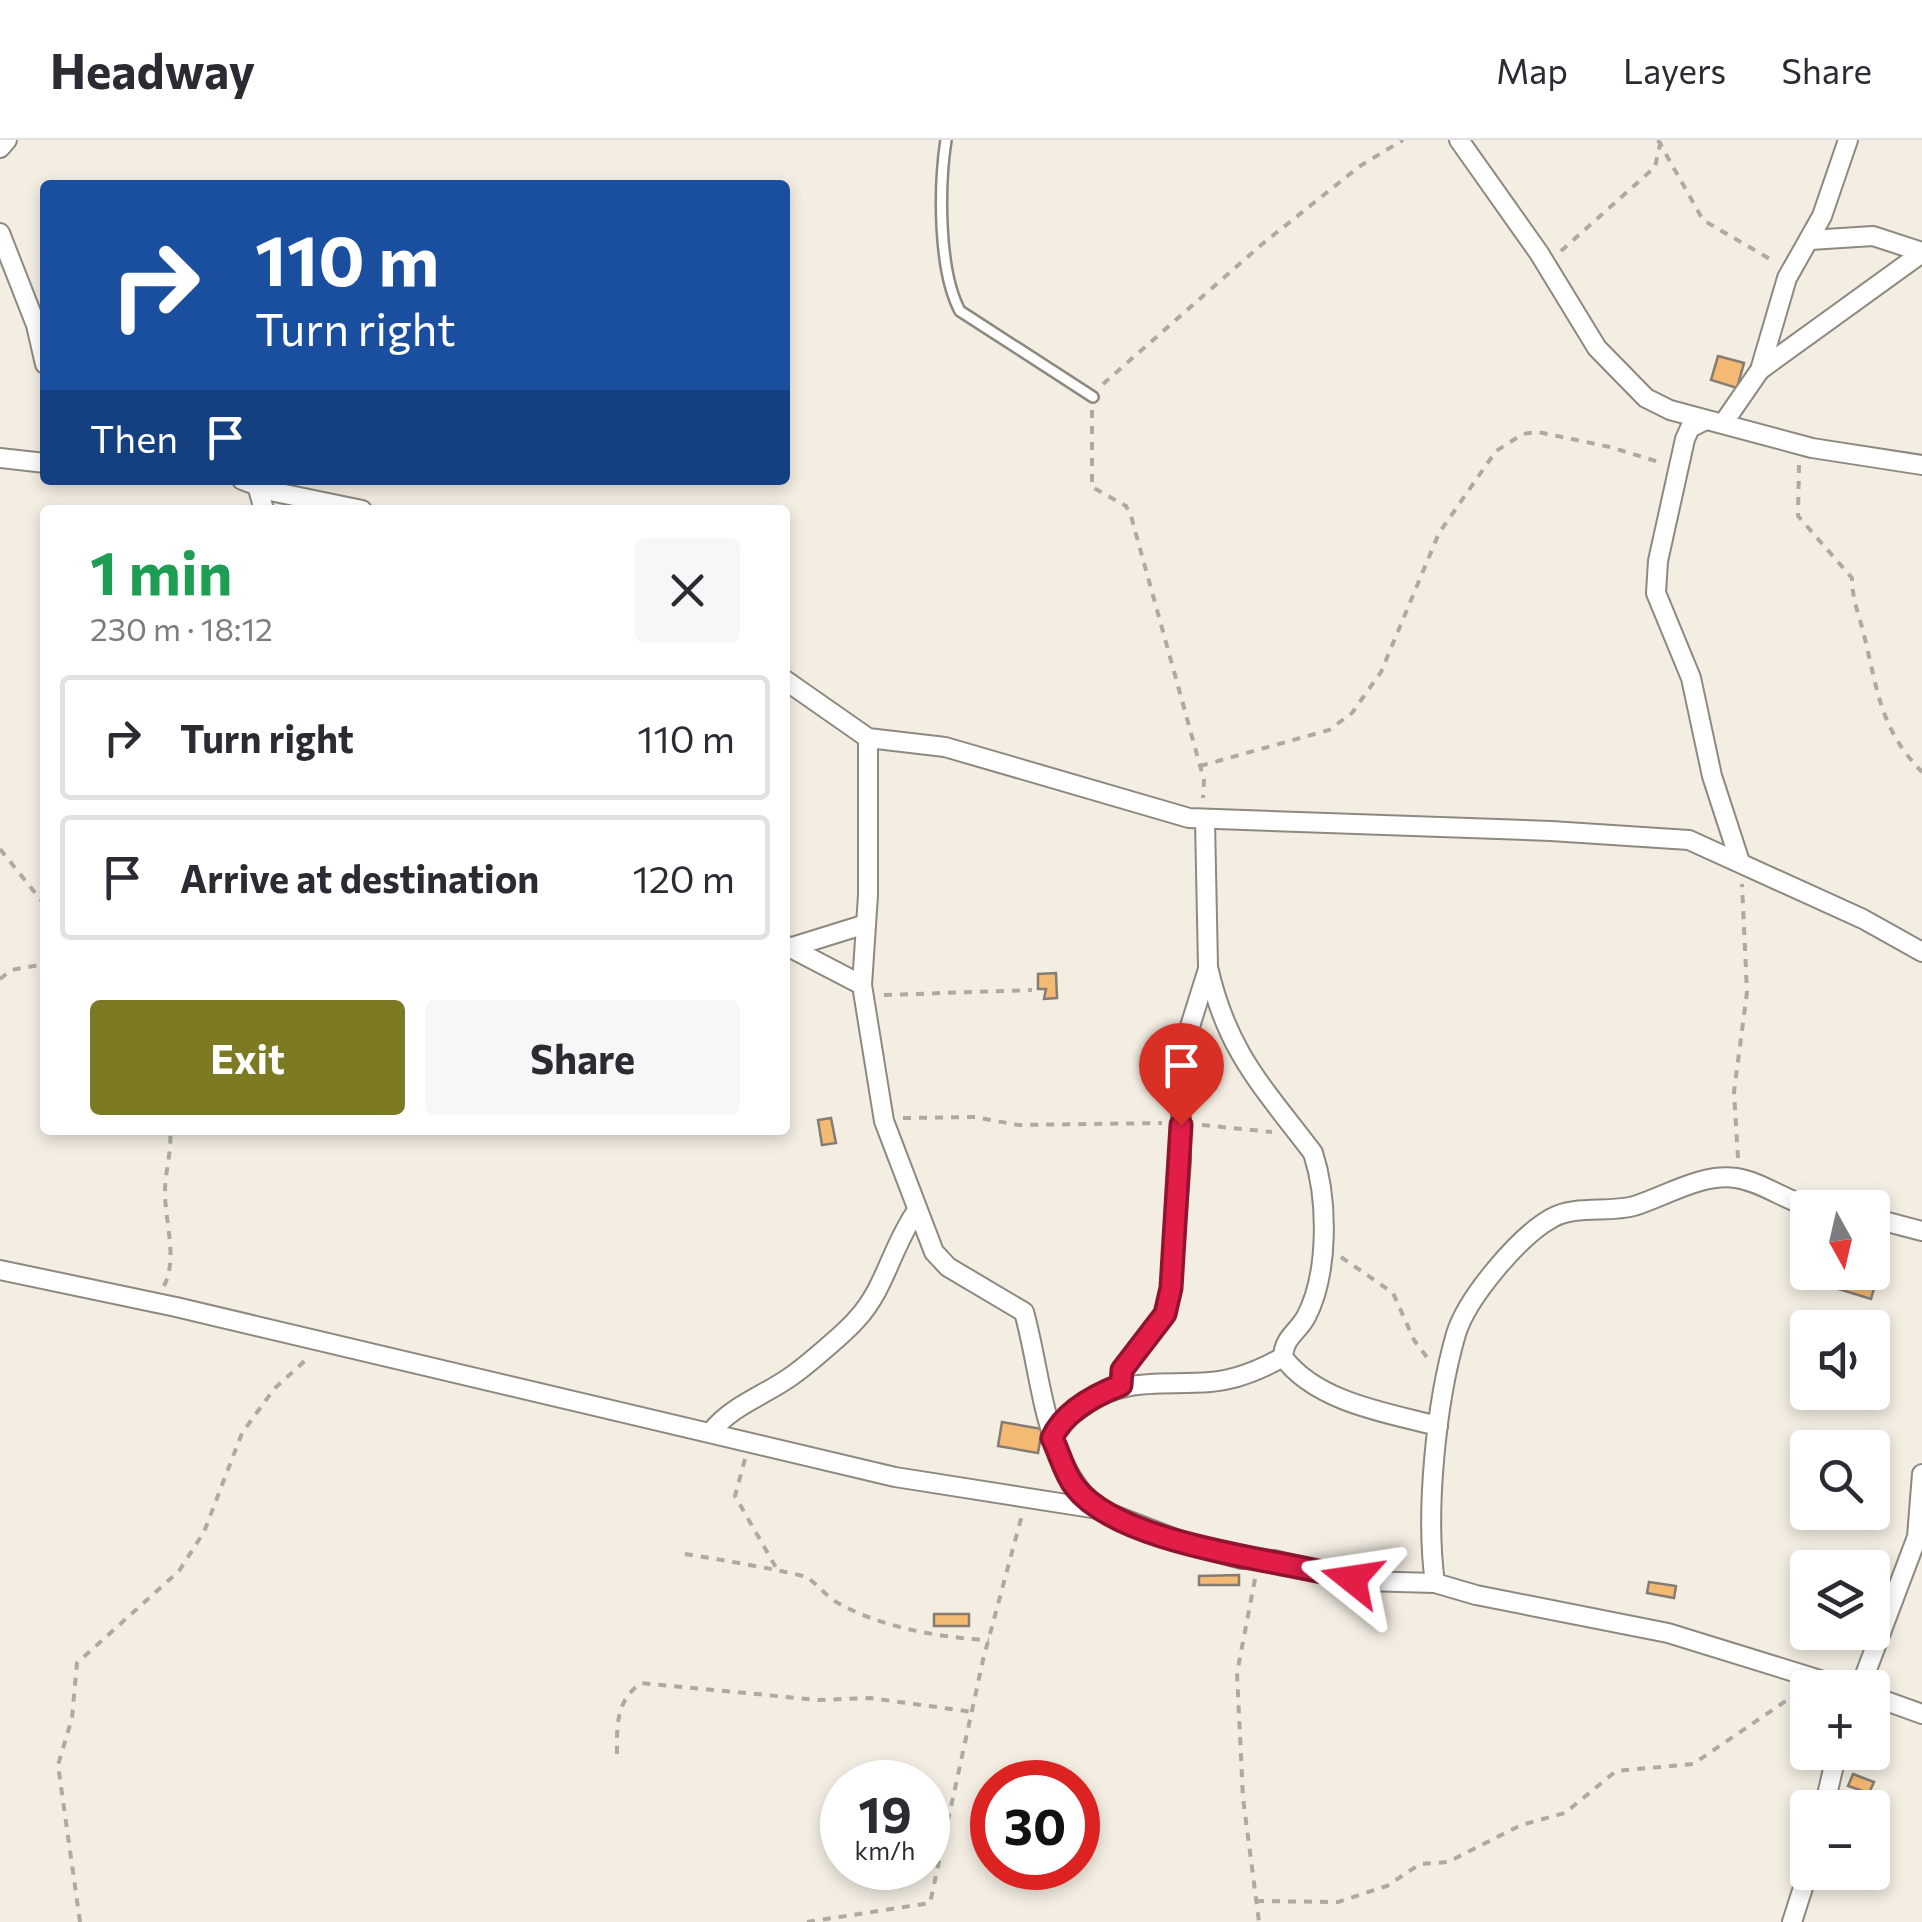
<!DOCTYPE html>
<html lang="en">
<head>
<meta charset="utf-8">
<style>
  body { margin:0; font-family:Commissioner,sans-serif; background:#f7f7f7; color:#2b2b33; height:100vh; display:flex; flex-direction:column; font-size:38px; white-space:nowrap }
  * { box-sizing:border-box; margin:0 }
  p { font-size:32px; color:#7c7c81 }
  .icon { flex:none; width:55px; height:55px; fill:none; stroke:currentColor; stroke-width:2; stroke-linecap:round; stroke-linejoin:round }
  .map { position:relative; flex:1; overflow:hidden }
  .details { position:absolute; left:40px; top:365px; width:750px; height:630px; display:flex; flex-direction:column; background:#fff; border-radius:10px; box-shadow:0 5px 15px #0003 }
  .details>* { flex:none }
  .hud { position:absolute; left:40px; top:40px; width:750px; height:305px; border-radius:10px; box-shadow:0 5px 15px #0003; background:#1a4fa0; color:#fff; overflow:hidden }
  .needle { width:65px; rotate:172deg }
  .buttons { position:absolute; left:1790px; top:1050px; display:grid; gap:20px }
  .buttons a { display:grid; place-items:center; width:100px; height:100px; border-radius:10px; background:#fff; box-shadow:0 5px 15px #0003; font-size:50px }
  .speed { position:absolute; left:820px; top:1620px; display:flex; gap:20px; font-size:50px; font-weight:700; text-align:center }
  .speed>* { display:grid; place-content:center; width:130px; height:130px; border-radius:50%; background:#fff; box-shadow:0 5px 15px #0003; line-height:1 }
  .speed small { font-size:25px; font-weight:400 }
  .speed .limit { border:15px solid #d22; background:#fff; color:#111 }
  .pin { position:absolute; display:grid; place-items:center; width:85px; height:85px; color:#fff; margin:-102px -42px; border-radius:50% 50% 50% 0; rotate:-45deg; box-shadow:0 0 10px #0007 }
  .pin .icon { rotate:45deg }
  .me { position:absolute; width:110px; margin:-55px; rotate:285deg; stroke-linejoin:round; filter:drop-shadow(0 0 8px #0008) }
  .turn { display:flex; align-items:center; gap:35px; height:210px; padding:0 50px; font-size:45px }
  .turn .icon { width:130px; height:130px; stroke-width:2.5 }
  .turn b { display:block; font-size:70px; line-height:85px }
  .then { display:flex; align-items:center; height:95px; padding:0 50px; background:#0003; gap:20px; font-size:38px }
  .round { display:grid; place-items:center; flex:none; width:105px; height:105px; border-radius:10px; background:#f7f7f7 }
  .summary { display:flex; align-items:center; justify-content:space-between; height:170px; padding:0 50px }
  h1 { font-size:60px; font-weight:700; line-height:75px; color:#1e9e55 }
  .cta { display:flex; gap:20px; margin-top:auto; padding:20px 50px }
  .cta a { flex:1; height:115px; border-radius:10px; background:#7c7b23; color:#fff; font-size:40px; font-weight:700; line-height:115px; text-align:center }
  .cta a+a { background:#f7f7f7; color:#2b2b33 }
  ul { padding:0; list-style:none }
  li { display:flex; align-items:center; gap:30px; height:125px; margin:0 20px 15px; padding:0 30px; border:5px solid #e1e1e2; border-radius:10px }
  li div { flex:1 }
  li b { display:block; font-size:38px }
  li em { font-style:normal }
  header { display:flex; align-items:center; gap:60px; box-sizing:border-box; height:140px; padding:0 50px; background:#fff; border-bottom:2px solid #e1e1e2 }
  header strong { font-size:48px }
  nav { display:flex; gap:55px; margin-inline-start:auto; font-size:35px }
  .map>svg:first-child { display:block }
  .building { fill:#f4b973; stroke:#857d74; stroke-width:2.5 }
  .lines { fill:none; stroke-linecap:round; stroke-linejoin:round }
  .lane-casing { stroke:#8e897f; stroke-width:14 }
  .street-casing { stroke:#8e897f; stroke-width:22 }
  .path { stroke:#aeaaa1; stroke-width:4; stroke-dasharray:8 8; stroke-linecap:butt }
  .lane { stroke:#fff; stroke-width:9 }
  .street { stroke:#fff; stroke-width:18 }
  .route-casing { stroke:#92132f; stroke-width:25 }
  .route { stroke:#e11d48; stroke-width:18 }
</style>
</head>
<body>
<header>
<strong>Headway</strong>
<nav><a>Map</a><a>Layers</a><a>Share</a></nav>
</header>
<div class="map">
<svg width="1922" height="1782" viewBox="0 0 1922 1782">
  <rect width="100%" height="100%" fill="#f3ede2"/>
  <g class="building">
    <polygon points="1718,216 1744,223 1737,248 1711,240"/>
    <polygon points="1056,833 1057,858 1044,859 1046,849 1038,849 1038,834"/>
    <polygon points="831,978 836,1003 822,1005 818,980"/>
    <polygon points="1840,1132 1878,1134 1871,1159 1835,1148"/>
    <polygon points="1002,1282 1042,1289 1038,1313 998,1306"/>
    <polygon points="1239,1435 1239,1445 1199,1445 1199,1436"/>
    <polygon points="1649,1442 1676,1446 1674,1458 1647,1453"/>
    <rect x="934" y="1474" width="35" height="12"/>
    <polygon points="1853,1634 1874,1642 1869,1653 1848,1646"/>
  </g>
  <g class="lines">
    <defs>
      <path id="lane" d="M946,0C939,46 938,130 960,171L1093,257"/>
      <g id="street">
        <polyline points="1459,0 1539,113 1597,208 1646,258 1670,270 1812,308 1922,325"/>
        <polyline points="0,8 7,0"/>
        <polyline points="0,93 36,185 45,224"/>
        <polyline points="1810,100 1873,96 1922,112"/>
        <polyline points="1760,230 1922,113"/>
        <polyline points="1706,280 1690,288 1685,299 1658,421 1656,453 1691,538 1712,636 1740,722"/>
        <polyline points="1724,282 1760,230 1787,138 1822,76 1848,0"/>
        <polyline points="0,318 45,323"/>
        <polyline points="242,340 275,352 362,370"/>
        <polyline points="257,345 264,370"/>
        <polyline points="785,540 868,598 945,607 1189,678 1551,691 1689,700 1863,779 1922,812"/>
        <path d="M868,598V755L862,845L884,981L934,1112L948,1127L1024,1172C1043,1240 1042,1318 1097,1368"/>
        <path d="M1205,681L1208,827C1227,912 1263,947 1313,1013C1328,1059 1329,1133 1306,1177C1297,1193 1284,1197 1283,1217C1316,1262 1387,1273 1438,1286"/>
        <polyline points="785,805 862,845"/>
        <polyline points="792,807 866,784"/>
        <polyline points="1872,1078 1922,1091"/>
        <polyline points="0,1130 176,1167 895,1337 1098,1369 1197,1407 1242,1419 1274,1420 1363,1441 1435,1443 1476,1455 1668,1493 1846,1548"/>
        <polyline points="1121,1245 1123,1230 1165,1174 1171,1148 1181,1021 1181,937 1187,896 1208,829"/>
        <path d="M711,1292C732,1265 766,1255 793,1235C807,1225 847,1191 857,1179C885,1149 892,1106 916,1072"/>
        <path d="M1052,1298C1059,1282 1070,1276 1084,1266C1124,1236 1163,1246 1210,1242C1237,1240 1260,1230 1283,1217"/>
        <path d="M1435,1443C1425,1372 1436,1263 1456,1194C1467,1158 1519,1096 1552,1078C1574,1065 1609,1073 1634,1066C1666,1056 1702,1033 1736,1038C1763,1042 1787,1062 1814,1068"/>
        <polyline points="1860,1548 1917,1397 1922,1334"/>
        <polyline points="1872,1556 1922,1574"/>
        <polyline points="1824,1668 1837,1612"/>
        <polyline points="1792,1782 1808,1732"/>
      </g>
    </defs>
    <use href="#lane" class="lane-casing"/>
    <use href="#street" class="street-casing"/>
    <g class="path">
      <polyline points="1658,0 1703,80 1775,122"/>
      <polyline points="1561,111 1655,27 1661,0"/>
      <polyline points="1103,244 1261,105 1360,26 1403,0"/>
      <polyline points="1092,270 1092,347 1126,366 1131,376 1204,640 1203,658"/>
      <path d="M1799,325L1798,376L1852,438C1852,460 1860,477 1865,499C1878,553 1881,590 1922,632"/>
      <polyline points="1200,626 1329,590 1352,573 1381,532 1439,393 1496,311 1523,294 1538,292 1610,307 1659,322"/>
      <polyline points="0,709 45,765"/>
      <polyline points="0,839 11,830 45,824"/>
      <polyline points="884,855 1032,850"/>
      <polyline points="903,978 975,977 1018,985 1162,983"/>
      <polyline points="1202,985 1272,992"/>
      <polyline points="1738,1018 1734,952 1747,852 1742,744"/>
      <polyline points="1341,1117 1393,1153 1414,1200 1429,1220"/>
      <path d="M164,1146C178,1118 165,1083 165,1052C165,1030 172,1013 170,990"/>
      <polyline points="745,1319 735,1356 778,1431"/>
      <path d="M685,1414C699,1416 801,1433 808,1438C818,1445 826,1456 838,1463C880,1487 941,1498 989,1500"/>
      <polyline points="1255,1439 1237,1533 1243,1658 1259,1782"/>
      <path d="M617,1614C617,1584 616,1561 641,1543L818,1560L870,1558L973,1572"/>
      <polyline points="1256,1761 1338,1762 1387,1746 1420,1724 1448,1722 1521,1685 1565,1673 1616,1631 1693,1624 1796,1554"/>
      <polyline points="80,1782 58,1625 72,1578 77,1523 179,1431 204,1392 242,1293 274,1249 308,1218"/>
      <polyline points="807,1782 930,1763 983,1520 1022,1375"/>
    </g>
    <use href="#lane" class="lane"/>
    <use href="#street" class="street"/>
  </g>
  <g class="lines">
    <defs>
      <path id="route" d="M1181,985L1171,1148L1165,1174L1122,1230L1121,1245C1095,1255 1064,1272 1052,1298C1060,1314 1064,1333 1075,1347C1122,1407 1281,1419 1352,1439"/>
    </defs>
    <use href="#route" class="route-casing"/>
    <use href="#route" class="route"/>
  </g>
</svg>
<div class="buttons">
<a><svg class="needle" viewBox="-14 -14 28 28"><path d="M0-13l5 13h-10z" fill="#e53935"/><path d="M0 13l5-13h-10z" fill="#7c7c81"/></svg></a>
<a><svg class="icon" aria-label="sound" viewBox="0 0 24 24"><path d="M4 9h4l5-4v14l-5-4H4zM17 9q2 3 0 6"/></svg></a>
<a><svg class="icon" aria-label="search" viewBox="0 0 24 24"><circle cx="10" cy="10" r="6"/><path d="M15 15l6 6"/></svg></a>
<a><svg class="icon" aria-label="layers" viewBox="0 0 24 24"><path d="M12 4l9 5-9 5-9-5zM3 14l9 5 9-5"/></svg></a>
<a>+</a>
<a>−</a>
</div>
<div class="speed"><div>19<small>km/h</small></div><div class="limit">30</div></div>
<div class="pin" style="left:1181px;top:985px;background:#d93025"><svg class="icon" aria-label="arrive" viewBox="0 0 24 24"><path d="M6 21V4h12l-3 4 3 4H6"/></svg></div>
<svg class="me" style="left:1352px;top:1439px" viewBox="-20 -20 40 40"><path d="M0-17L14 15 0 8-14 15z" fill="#e11d48" stroke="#fff" stroke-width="4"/></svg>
<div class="hud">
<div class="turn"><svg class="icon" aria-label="right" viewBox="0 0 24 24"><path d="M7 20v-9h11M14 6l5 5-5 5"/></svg><div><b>110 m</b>Turn right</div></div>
<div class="then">Then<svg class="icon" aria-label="arrive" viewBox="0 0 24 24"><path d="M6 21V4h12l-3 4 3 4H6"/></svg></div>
</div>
<section class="details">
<div class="summary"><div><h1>1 min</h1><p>230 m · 18:12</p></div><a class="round"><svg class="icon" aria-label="close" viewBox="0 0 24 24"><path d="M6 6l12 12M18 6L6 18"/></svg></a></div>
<ul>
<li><svg class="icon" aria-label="right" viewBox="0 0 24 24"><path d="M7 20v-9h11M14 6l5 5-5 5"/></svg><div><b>Turn right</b></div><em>110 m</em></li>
<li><svg class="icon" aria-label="arrive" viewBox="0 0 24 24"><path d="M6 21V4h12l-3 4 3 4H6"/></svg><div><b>Arrive at destination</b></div><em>120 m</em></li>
</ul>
<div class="cta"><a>Exit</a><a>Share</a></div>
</section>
</div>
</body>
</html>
